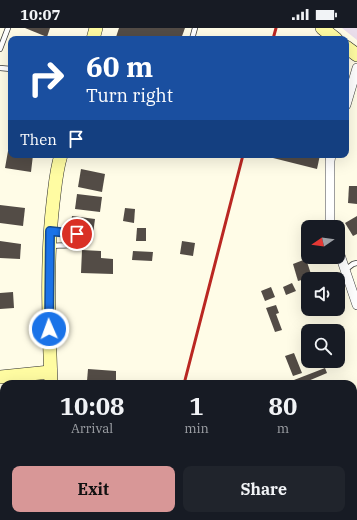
<!DOCTYPE html>
<html lang="en">
<head>
<meta charset="utf-8">
<style>
  body { margin:0; font-family:"IBM Plex Serif",serif; background:#20242c; color:#f1f3f6; height:100vh; display:flex; flex-direction:column; font-size:15px; white-space:nowrap }
  * { box-sizing:border-box; margin:0 }
  p { font-size:13px; color:#9ea1a6 }
  .icon { flex:none; width:22px; height:22px; fill:none; stroke:currentColor; stroke-width:2; stroke-linecap:round; stroke-linejoin:round }
  .map { position:relative; flex:1; overflow:hidden }
  .panel { position:absolute; left:0px; top:352px; width:357px; height:140px; display:flex; flex-direction:column; background:#171b24; border-radius:12px 12px 0 0; box-shadow:0 4px 16px #0002 }
  .panel>* { flex:none }
  .banner { position:absolute; left:8px; top:8px; width:341px; height:122px; border-radius:8px; box-shadow:0 4px 16px #0002; background:#1a4fa0; color:#fff; overflow:hidden }
  .needle { width:26px; rotate:257deg }
  .controls { position:absolute; left:301px; top:192px; display:grid; gap:8px }
  .controls a { display:grid; place-items:center; width:44px; height:44px; border-radius:8px; background:#171b24; box-shadow:0 4px 16px #0002; font-size:20px }
  .pin { position:absolute; display:grid; place-items:center; width:34px; height:34px; color:#fff; margin:-17px; border:2px solid #fff; border-radius:50%; box-shadow:0 1px 4px #0007 }
  .me { position:absolute; width:44px; margin:-22px; rotate:358deg; stroke-linejoin:round; filter:drop-shadow(0 0 3px #0008) }
  .turn { display:flex; align-items:center; gap:14px; height:84px; padding:0 12px; font-size:18px }
  .turn .icon { width:52px; height:52px; stroke-width:2.5 }
  .turn b { display:block; font-size:28px; line-height:34px }
  .then { display:flex; align-items:center; height:38px; padding:0 12px; background:#0003; gap:8px; font-size:15px }
  .eta { display:flex; justify-content:space-evenly; align-items:center; height:68px; text-align:center }
  .eta b { font-size:24px; font-weight:800; line-height:28px }
  .cta { display:flex; gap:8px; margin-top:auto; padding:8px 12px }
  .cta a { flex:1; height:46px; border-radius:8px; background:#d89797; color:#111; font-size:16px; font-weight:800; line-height:46px; text-align:center }
  .cta a+a { background:#20242c; color:#f1f3f6 }
  .status { display:flex; justify-content:space-between; align-items:center; height:28px; padding:0 20px; background:#171b24; direction:ltr }
  .status svg { height:11px; fill:currentColor }
  .map>svg:first-child { display:block }
  .industrial { fill:#e9ddea }
  .building { fill:#534c46 }
  .lines { fill:none; stroke-linecap:round; stroke-linejoin:round }
  .lane-casing { stroke:#3d3d3d; stroke-width:6 }
  .street-casing { stroke:#3d3d3d; stroke-width:10 }
  .secondary-casing { stroke:#2c2c2c; stroke-width:14 }
  .lane { stroke:#fff; stroke-width:4.5 }
  .street { stroke:#fff; stroke-width:9 }
  .secondary { stroke:#fffca2; stroke-width:13 }
  .rail { stroke:#ba2722; stroke-width:3 }
  .route-casing { stroke:#114b97; stroke-width:10 }
  .route { stroke:#1a73e8; stroke-width:7 }
</style>
</head>
<body>
<div class="status"><b>10:07</b><svg viewBox="0 0 49 12"><path d="M0 12V9h3v3zM5 12V6h3v6zM10 12V3h3v9zM15 12V0h3v12zM26 1h20v11H26zM47 4h2v5h-2z"/></svg></div>
<div class="map">
<svg width="357" height="492" viewBox="0 0 357 492">
  <rect width="100%" height="100%" fill="#fffce7"/>
  <polygon class="industrial" points="342,0 357,0 357,12"/>
  <g class="building">
    <polygon points="25,0 50,0 47,9"/>
    <polygon points="119,0 185,0 181,11 121,11 116,9"/>
    <polygon points="8,123 11,123 11,127 33,127 31,144 5,140"/>
    <polygon points="269,127 320,127 317,141 269,129"/>
    <polygon points="81,141 105,146 102,164 78,159"/>
    <polygon points="349,158 357,158 357,176 348,175"/>
    <polygon points="77,166 102,169 100,184 75,181"/>
    <polygon points="0,177 25,180 23,198 0,195"/>
    <polygon points="125,180 135,181 134,195 123,193"/>
    <polygon points="72,188 95,191 93,206 70,203"/>
    <polygon points="357,188 357,206 353,208 345,195"/>
    <polygon points="137,200 146,200 146,213 136,213"/>
    <polygon points="0,213 21,216 20,231 0,230"/>
    <polygon points="182,213 195,215 193,228 180,226"/>
    <polygon points="82,222 101,223 101,230 113,231 113,246 81,245"/>
    <polygon points="133,223 153,224 152,233 132,232"/>
    <polygon points="306,231 312,249 298,253 293,236"/>
    <polygon points="292,255 296,263 286,267 283,259"/>
    <polygon points="271,259 275,269 265,273 261,263"/>
    <polygon points="13,264 14,280 0,281 0,265"/>
    <polygon points="308,270 308,279 305,271"/>
    <polygon points="276,277 279,285 276,286 282,302 275,304 266,280"/>
    <polygon points="309,281 320,281 311,285"/>
    <polygon points="294,325 302,345 293,348 285,328"/>
    <polygon points="325,340 327,345 301,356 295,356 294,352"/>
    <polygon points="88,341 116,343 116,355 87,353"/>
    <polygon points="353,361 357,371 353,374"/>
    <polygon points="357,383 357,404 353,406 353,389 355,388 354,384"/>
  </g>
  <g class="lines">
    <defs>
      <g id="lane">
        <polyline points="192,11 195,0"/>
        <polyline points="0,21 8,0"/>
        <polyline points="0,40 11,41"/>
        <path d="M51,218C61,217 77,219 85,212L83,208L52,203"/>
        <polyline points="345,242 353,236 357,235"/>
        <polyline points="235,488 236,492"/>
        <polyline points="288,488 289,492"/>
      </g>
      <g id="street">
        <polyline points="346,77 357,40"/>
        <polyline points="330,199 330,133 331,127"/>
        <polyline points="338,221 357,277"/>
      </g>
      <g id="secondary">
        <polyline points="322,0 336,11"/>
        <polyline points="93,11 96,0"/>
        <polyline points="346,19 357,27"/>
        <polyline points="0,349 50,344"/>
        <path d="M51,356C49,296 46,235 53,175C55,159 56,143 61,127"/>
        <polyline points="55,488 55,492"/>
      </g>
    </defs>
    <use href="#lane" class="lane-casing"/>
    <use href="#street" class="street-casing"/>
    <use href="#secondary" class="secondary-casing"/>
    <use href="#lane" class="lane"/>
    <use href="#street" class="street"/>
    <use href="#secondary" class="secondary"/>
    <g class="rail">
      <polyline points="273,11 276,0"/>
      <polyline points="184,356 243,127"/>
      <polyline points="149,492 150,488"/>
    </g>
  </g>
  <g class="lines">
    <defs>
      <polyline id="route" points="49,301 50,203 77,206"/>
    </defs>
    <use href="#route" class="route-casing"/>
    <use href="#route" class="route"/>
  </g>
</svg>
<div class="controls">
<a><svg class="needle" viewBox="-14 -14 28 28"><path d="M0-13l5 13h-10z" fill="#e53935"/><path d="M0 13l5-13h-10z" fill="#9ea1a6"/></svg></a>
<a><svg class="icon" aria-label="sound" viewBox="0 0 24 24"><path d="M4 9h4l5-4v14l-5-4H4zM17 9q2 3 0 6"/></svg></a>
<a><svg class="icon" aria-label="search" viewBox="0 0 24 24"><circle cx="10" cy="10" r="6"/><path d="M15 15l6 6"/></svg></a>
</div>
<div class="pin" style="left:77px;top:206px;background:#d93025"><svg class="icon" aria-label="arrive" viewBox="0 0 24 24"><path d="M6 21V4h12l-3 4 3 4H6"/></svg></div>
<svg class="me" style="left:49px;top:301px" viewBox="-20 -20 40 40"><circle r="17" fill="#1a73e8" stroke="#fff" stroke-width="3"/><path d="M0-11L8 9 0 5-8 9z" fill="#fff"/></svg>
<div class="banner">
<div class="turn"><svg class="icon" aria-label="right" viewBox="0 0 24 24"><path d="M7 20v-9h11M14 6l5 5-5 5"/></svg><div><b>60 m</b>Turn right</div></div>
<div class="then">Then<svg class="icon" aria-label="arrive" viewBox="0 0 24 24"><path d="M6 21V4h12l-3 4 3 4H6"/></svg></div>
</div>
<section class="panel">
<div class="eta">
<div><b>10:08</b><p>Arrival</p></div>
<div><b>1</b><p>min</p></div>
<div><b>80</b><p>m</p></div>
</div>
<div class="cta"><a>Exit</a><a>Share</a></div>
</section>
</div>
</body>
</html>
